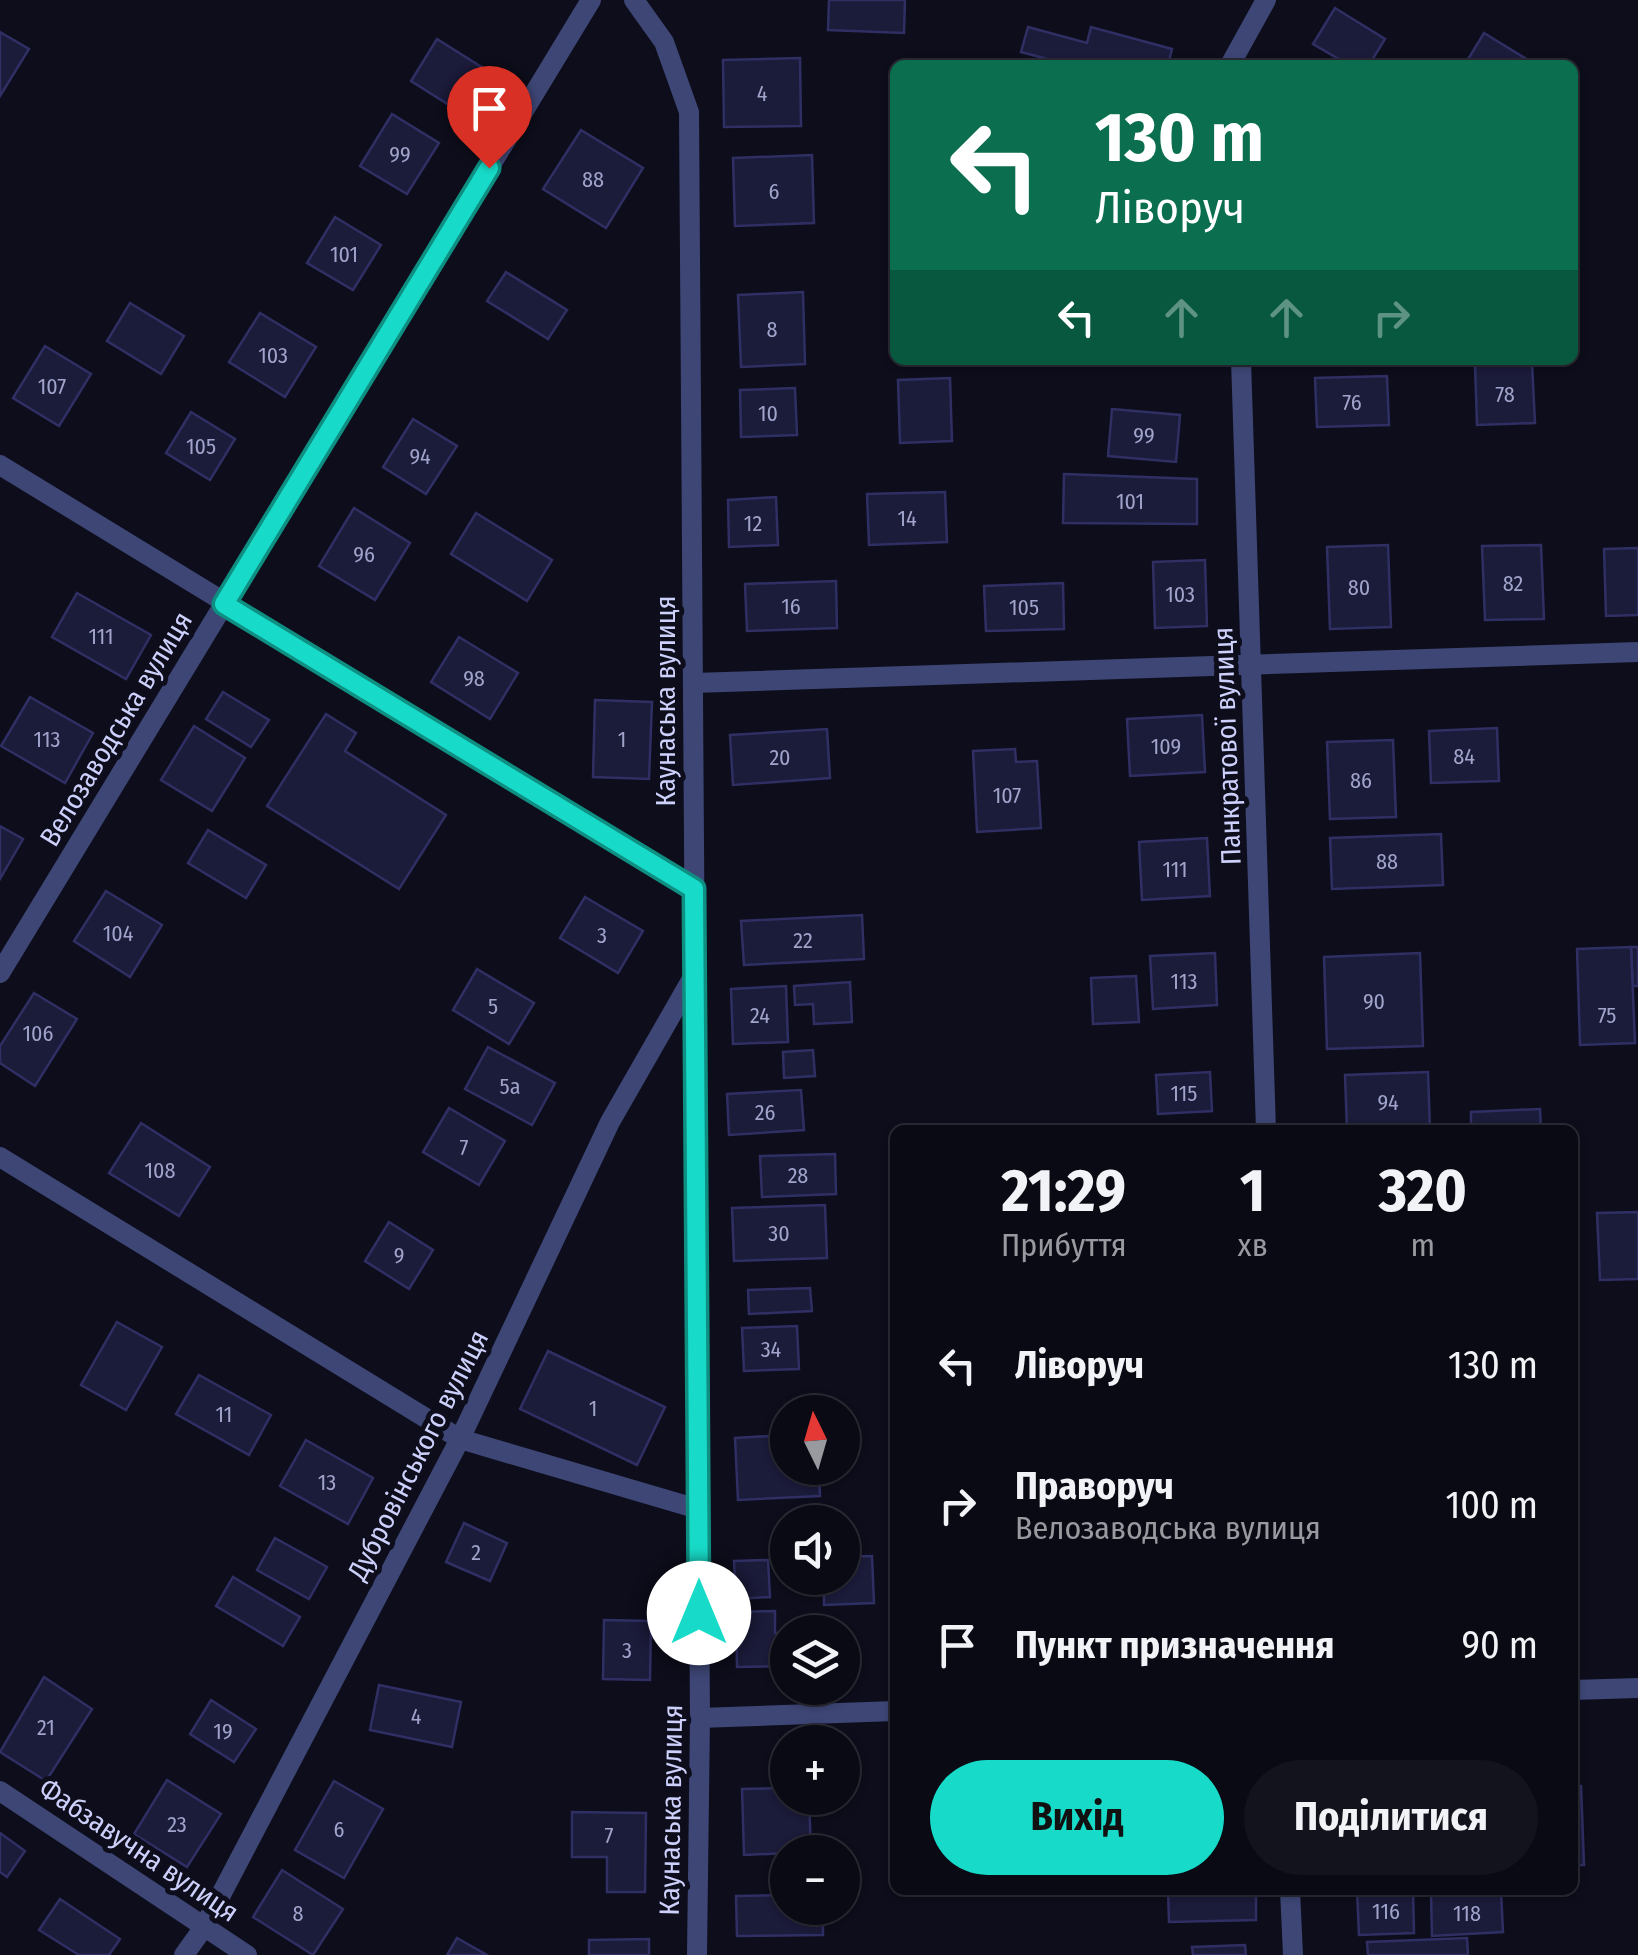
<!DOCTYPE html>
<html lang="uk">
<head>
<meta charset="utf-8">
<style>
  body { margin:0; font-family:"Fira Sans Condensed",sans-serif; background:#13131d; color:#f1f3f6; height:100vh; display:flex; flex-direction:column; font-size:38px; white-space:nowrap }
  * { box-sizing:border-box; margin:0 }
  p { font-size:32px; color:#999aa0 }
  .icon { flex:none; width:55px; height:55px; fill:none; stroke:currentColor; stroke-width:2; stroke-linecap:round; stroke-linejoin:round }
  .map { position:relative; flex:1; overflow:hidden }
  .sheet { position:absolute; left:890px; top:1125px; width:688px; height:770px; display:flex; flex-direction:column; background:#0a0a14; border-radius:15px; box-shadow:0 2px 8px #0004,0 0 0 2px #2a2b34 }
  .sheet>* { flex:none }
  .guide { position:absolute; left:890px; top:60px; width:688px; height:305px; border-radius:15px; box-shadow:0 2px 8px #0004,0 0 0 2px #2a2b34; background:#0b6e4f; color:#fff; overflow:hidden }
  .needle { width:65px; rotate:355deg }
  .tools { position:absolute; left:770px; top:1395px; display:grid; gap:20px }
  .tools a { display:grid; place-items:center; width:90px; height:90px; border-radius:50%; background:#0a0a14; box-shadow:0 2px 8px #0004,0 0 0 2px #2a2b34; font-size:50px }
  .pin { position:absolute; display:grid; place-items:center; width:85px; height:85px; color:#fff; margin:-102px -42px; border-radius:50% 50% 50% 0; rotate:-45deg; box-shadow:0 0 10px #0007 }
  .pin .icon { rotate:45deg }
  .me { position:absolute; width:110px; margin:-55px; rotate:0deg; stroke-linejoin:round; filter:drop-shadow(0 0 8px #0008) }
  .turn { display:flex; align-items:center; gap:35px; height:210px; padding:0 40px; font-size:45px }
  .turn .icon { width:130px; height:130px; stroke-width:2.5 }
  .turn b { display:block; font-size:70px; line-height:85px }
  .lanes { display:flex; align-items:center; height:95px; padding:0 40px; background:#0003; justify-content:center; gap:50px; direction:ltr }
  .lanes .off { opacity:.35 }
  .eta { display:flex; justify-content:space-evenly; align-items:center; height:170px; text-align:center }
  .eta b { font-size:60px; font-weight:700; line-height:70px }
  .primary-button { display:flex; gap:20px; margin-top:auto; padding:20px 40px }
  .primary-button a { flex:1; height:115px; border-radius:60px; background:#17dbc8; color:#111; font-size:40px; font-weight:700; line-height:115px; text-align:center }
  .primary-button a+a { background:#13131d; color:#f1f3f6 }
  ul { padding:0; list-style:none }
  li { display:flex; align-items:center; gap:30px; height:140px; padding:0 40px }
  li div { flex:1 }
  li b { display:block; font-size:38px }
  li em { font-style:normal }
  .map>svg:first-child { display:block }
  .building { fill:#1b1b3a; stroke:#2f2f64; stroke-width:2.5 }
  .lines { fill:none; stroke-linecap:round; stroke-linejoin:round }
  .street { stroke:#3d4675; stroke-width:20 }
  .route-casing { stroke:#0f8e82; stroke-width:25 }
  .route { stroke:#17dbc8; stroke-width:18 }
  .labels { text-anchor:middle; dominant-baseline:central; stroke-width:10; stroke-linejoin:round; paint-order:stroke }
  .number-label { font-size:22px; fill:#a0a3ca }
  .street-label { font-size:28px; fill:#ccd0fa; stroke:#0d0d1b }
</style>
</head>
<body>
<div class="map">
<svg width="1638" height="1955" viewBox="0 0 1638 1955">
  <rect width="100%" height="100%" fill="#0d0d1b"/>
  <g class="building">
    <polygon points="829,0 905,0 904,33 828,30"/>
    <polygon points="1335,8 1385,39 1369,65 1349,65 1313,44"/>
    <polygon points="1028,27 1087,43 1091,27 1172,49 1168,65 1070,65 1021,52"/>
    <polygon points="0,32 29,49 0,96"/>
    <polygon points="1484,33 1533,63 1532,65 1467,61"/>
    <polygon points="437,39 483,68 457,110 411,81"/>
    <polygon points="800,58 801,126 724,127 723,60"/>
    <polygon points="392,114 439,143 407,194 360,166"/>
    <polygon points="581,130 643,168 606,228 543,189"/>
    <polygon points="812,155 814,223 735,226 733,158"/>
    <polygon points="335,217 381,245 353,290 307,263"/>
    <polygon points="506,272 567,310 548,339 487,301"/>
    <polygon points="803,292 805,364 741,367 738,295"/>
    <polygon points="130,303 184,336 161,374 107,341"/>
    <polygon points="260,313 316,347 285,397 229,362"/>
    <polygon points="45,346 91,374 59,426 13,398"/>
    <polygon points="1532,363 1535,423 1477,425 1475,364"/>
    <polygon points="1387,376 1389,425 1317,427 1315,378"/>
    <polygon points="950,378 952,441 900,443 898,380"/>
    <polygon points="795,388 797,435 741,437 740,390"/>
    <polygon points="1112,409 1180,415 1176,462 1108,456"/>
    <polygon points="191,412 235,439 210,480 166,453"/>
    <polygon points="413,419 457,446 426,494 383,467"/>
    <polygon points="1064,474 1197,479 1197,524 1063,523"/>
    <polygon points="945,492 947,542 869,545 867,494"/>
    <polygon points="776,497 778,545 729,547 728,500"/>
    <polygon points="354,508 410,543 375,600 319,566"/>
    <polygon points="476,513 552,560 527,601 451,554"/>
    <polygon points="1388,545 1391,627 1330,629 1327,547"/>
    <polygon points="1541,545 1544,619 1485,620 1482,546"/>
    <polygon points="1638,548 1638,615 1606,616 1604,549"/>
    <polygon points="1205,560 1207,626 1155,628 1153,562"/>
    <polygon points="836,581 837,628 747,631 745,584"/>
    <polygon points="1063,583 1064,629 986,631 984,586"/>
    <polygon points="77,593 151,635 126,679 52,637"/>
    <polygon points="459,637 518,673 490,719 431,682"/>
    <polygon points="223,692 269,720 251,747 206,719"/>
    <polygon points="30,697 93,733 65,783 1,746"/>
    <polygon points="595,700 652,702 649,779 593,777"/>
    <polygon points="326,714 356,733 345,751 446,815 399,889 267,806"/>
    <polygon points="1202,715 1205,772 1130,776 1127,719"/>
    <polygon points="194,726 245,758 212,811 161,780"/>
    <polygon points="1497,728 1499,781 1431,783 1429,731"/>
    <polygon points="827,729 830,778 733,785 730,735"/>
    <polygon points="1393,740 1396,817 1330,819 1327,742"/>
    <polygon points="1015,749 1016,762 1037,761 1041,828 977,832 973,751"/>
    <polygon points="0,826 23,839 0,879"/>
    <polygon points="208,830 266,865 246,898 188,863"/>
    <polygon points="1441,834 1443,885 1332,889 1330,838"/>
    <polygon points="1207,838 1210,896 1142,900 1139,842"/>
    <polygon points="106,891 162,925 130,977 74,941"/>
    <polygon points="585,897 643,931 618,973 560,938"/>
    <polygon points="862,915 864,959 744,965 741,921"/>
    <polygon points="1631,947 1638,947 1638,986 1633,986"/>
    <polygon points="1631,947 1635,1043 1580,1045 1577,949"/>
    <polygon points="1215,953 1217,1005 1153,1009 1150,956"/>
    <polygon points="1420,953 1423,1046 1327,1049 1324,957"/>
    <polygon points="477,969 534,1003 509,1044 453,1010"/>
    <polygon points="1136,976 1139,1022 1093,1024 1091,978"/>
    <polygon points="850,982 852,1022 814,1024 813,1004 795,1005 794,986"/>
    <polygon points="786,986 788,1042 733,1044 731,989"/>
    <polygon points="34,993 77,1019 35,1086 0,1063 0,1046"/>
    <polygon points="488,1047 555,1083 532,1125 465,1089"/>
    <polygon points="813,1050 815,1076 784,1078 783,1052"/>
    <polygon points="1210,1072 1212,1111 1158,1114 1156,1075"/>
    <polygon points="1428,1072 1430,1130 1347,1130 1345,1075"/>
    <polygon points="801,1090 804,1130 729,1135 727,1094"/>
    <polygon points="449,1108 505,1141 479,1185 423,1152"/>
    <polygon points="1540,1109 1541,1130 1471,1130 1471,1112"/>
    <polygon points="141,1123 210,1167 179,1216 109,1173"/>
    <polygon points="835,1154 836,1194 762,1197 760,1156"/>
    <polygon points="825,1205 827,1258 734,1261 732,1208"/>
    <polygon points="1638,1212 1638,1279 1600,1280 1597,1213"/>
    <polygon points="389,1222 433,1250 409,1289 365,1261"/>
    <polygon points="810,1288 812,1311 749,1314 748,1290"/>
    <polygon points="117,1322 162,1347 126,1410 81,1385"/>
    <polygon points="797,1326 799,1369 744,1371 742,1328"/>
    <polygon points="548,1351 665,1407 637,1465 520,1409"/>
    <polygon points="199,1375 271,1415 249,1455 176,1414"/>
    <polygon points="788,1435 788,1468 819,1468 820,1496 738,1500 735,1438"/>
    <polygon points="306,1440 373,1478 348,1524 280,1486"/>
    <polygon points="464,1523 507,1543 490,1581 446,1562"/>
    <polygon points="275,1538 327,1567 309,1599 257,1570"/>
    <polygon points="872,1556 874,1603 824,1605 824,1594 808,1594 807,1578 842,1578 842,1557"/>
    <polygon points="768,1560 770,1597 736,1599 734,1561"/>
    <polygon points="233,1577 300,1617 283,1646 216,1606"/>
    <polygon points="775,1611 775,1633 788,1633 788,1666 737,1667 736,1612"/>
    <polygon points="604,1620 651,1621 650,1680 603,1679"/>
    <polygon points="44,1677 92,1709 46,1781 0,1752"/>
    <polygon points="379,1685 461,1702 452,1747 370,1730"/>
    <polygon points="211,1700 256,1729 234,1762 190,1734"/>
    <polygon points="167,1780 221,1814 187,1867 134,1834"/>
    <polygon points="334,1781 383,1809 344,1878 295,1850"/>
    <polygon points="1572,1786 1581,1786 1584,1865 1572,1865"/>
    <polygon points="788,1788 788,1798 809,1798 811,1852 744,1855 742,1789"/>
    <polygon points="572,1812 646,1813 645,1892 607,1892 607,1857 572,1857"/>
    <polygon points="0,1833 25,1851 7,1877 0,1872"/>
    <polygon points="282,1870 343,1909 313,1955 253,1917"/>
    <polygon points="1168,1890 1256,1890 1256,1920 1169,1922"/>
    <polygon points="1357,1890 1413,1890 1414,1933 1359,1935"/>
    <polygon points="1501,1891 1503,1932 1432,1936 1431,1894"/>
    <polygon points="788,1895 788,1908 823,1908 823,1935 737,1936 736,1896"/>
    <polygon points="60,1899 120,1939 109,1955 79,1955 39,1930"/>
    <polygon points="457,1938 487,1955 447,1955"/>
    <polygon points="1467,1938 1468,1955 1368,1955 1367,1942"/>
    <polygon points="649,1939 649,1955 589,1955 589,1940"/>
    <polygon points="1245,1945 1246,1955 1193,1955 1192,1947"/>
  </g>
  <g class="lines">
    <g class="street">
      <polyline points="634,0 664,42 689,112 700,1718 697,1955"/>
      <polyline points="1230,65 1266,0"/>
      <polyline points="1241,360 1266,1130"/>
      <polyline points="0,465 694,889"/>
      <polyline points="693,683 1638,652"/>
      <polyline points="0,973 591,0"/>
      <polyline points="0,1157 460,1439 698,1509"/>
      <polyline points="1572,1690 1638,1688"/>
      <polyline points="700,1718 895,1711"/>
      <polyline points="0,1791 247,1955"/>
      <polyline points="1290,1890 1293,1955"/>
      <polyline points="184,1955 204,1927 460,1439 610,1122 693,977"/>
    </g>
  </g>
  <g class="lines">
    <defs>
      <polyline id="route" points="489,168 224,604 694,889 699,1613"/>
    </defs>
    <use href="#route" class="route-casing"/>
    <use href="#route" class="route"/>
  </g>
  <g class="labels">
    <g class="number-label">
      <text x="762" y="93">4</text>
      <text x="400" y="154">99</text>
      <text x="593" y="179">88</text>
      <text x="774" y="191">6</text>
      <text x="344" y="254">101</text>
      <text x="772" y="329">8</text>
      <text x="273" y="355">103</text>
      <text x="52" y="386">107</text>
      <text x="1505" y="394">78</text>
      <text x="1352" y="402">76</text>
      <text x="768" y="413">10</text>
      <text x="1144" y="435">99</text>
      <text x="201" y="446">105</text>
      <text x="420" y="456">94</text>
      <text x="1130" y="501">101</text>
      <text x="907" y="518">14</text>
      <text x="753" y="523">12</text>
      <text x="364" y="554">96</text>
      <text x="1513" y="583">82</text>
      <text x="1359" y="587">80</text>
      <text x="1180" y="594">103</text>
      <text x="791" y="606">16</text>
      <text x="1024" y="607">105</text>
      <text x="101" y="636">111</text>
      <text x="474" y="678">98</text>
      <text x="47" y="739">113</text>
      <text x="622" y="739">1</text>
      <text x="1166" y="746">109</text>
      <text x="1464" y="756">84</text>
      <text x="780" y="757">20</text>
      <text x="1361" y="780">86</text>
      <text x="1007" y="795">107</text>
      <text x="1387" y="861">88</text>
      <text x="1175" y="869">111</text>
      <text x="118" y="933">104</text>
      <text x="602" y="935">3</text>
      <text x="803" y="940">22</text>
      <text x="1184" y="981">113</text>
      <text x="1374" y="1001">90</text>
      <text x="493" y="1006">5</text>
      <text x="760" y="1015">24</text>
      <text x="1607" y="1015">75</text>
      <text x="38" y="1033">106</text>
      <text x="510" y="1086">5а</text>
      <text x="1184" y="1093">115</text>
      <text x="1388" y="1102">94</text>
      <text x="765" y="1112">26</text>
      <text x="464" y="1147">7</text>
      <text x="160" y="1170">108</text>
      <text x="798" y="1175">28</text>
      <text x="779" y="1233">30</text>
      <text x="399" y="1255">9</text>
      <text x="771" y="1349">34</text>
      <text x="593" y="1408">1</text>
      <text x="224" y="1414">11</text>
      <text x="327" y="1482">13</text>
      <text x="476" y="1552">2</text>
      <text x="627" y="1650">3</text>
      <text x="416" y="1716">4</text>
      <text x="46" y="1727">21</text>
      <text x="223" y="1731">19</text>
      <text x="177" y="1824">23</text>
      <text x="339" y="1829">6</text>
      <text x="609" y="1835">7</text>
      <text x="1386" y="1911">116</text>
      <text x="298" y="1913">8</text>
      <text x="1467" y="1913">118</text>
    </g>
    <g class="street-label">
      <text transform="translate(665 701) rotate(-90)">Каунаська вулиця</text>
      <text transform="translate(116 729) rotate(-59)">Велозаводська вулиця</text>
      <text transform="translate(1227 746) rotate(-92)">Панкратової вулиця</text>
      <text transform="translate(418 1455) rotate(-63)">Дубровінського вулиця</text>
      <text transform="translate(671 1810) rotate(-89)">Каунаська вулиця</text>
      <text transform="translate(139 1850) rotate(34)">Фабзавучна вулиця</text>
    </g>
  </g>
</svg>
<div class="tools">
<a><svg class="needle" viewBox="-14 -14 28 28"><path d="M0-13l5 13h-10z" fill="#e53935"/><path d="M0 13l5-13h-10z" fill="#999aa0"/></svg></a>
<a><svg class="icon" aria-label="sound" viewBox="0 0 24 24"><path d="M4 9h4l5-4v14l-5-4H4zM17 9q2 3 0 6"/></svg></a>
<a><svg class="icon" aria-label="layers" viewBox="0 0 24 24"><path d="M12 4l9 5-9 5-9-5zM3 14l9 5 9-5"/></svg></a>
<a>+</a>
<a>−</a>
</div>
<div class="pin" style="left:489px;top:168px;background:#d93025"><svg class="icon" aria-label="arrive" viewBox="0 0 24 24"><path d="M6 21V4h12l-3 4 3 4H6"/></svg></div>
<svg class="me" style="left:699px;top:1613px" viewBox="-20 -20 40 40"><circle r="19" fill="#fff"/><path d="M0-13L10 11 0 6-10 11z" fill="#17dbc8"/></svg>
<div class="guide">
<div class="turn"><svg class="icon" aria-label="left" viewBox="0 0 24 24"><path d="M17 20v-9H6M10 6l-5 5 5 5"/></svg><div><b>130 m</b>Ліворуч</div></div>
<div class="lanes"><svg class="icon" aria-label="left" viewBox="0 0 24 24"><path d="M17 20v-9H6M10 6l-5 5 5 5"/></svg><svg class="icon off" aria-label="ahead" viewBox="0 0 24 24"><path d="M12 20V5M6 11l6-6 6 6"/></svg><svg class="icon off" aria-label="ahead" viewBox="0 0 24 24"><path d="M12 20V5M6 11l6-6 6 6"/></svg><svg class="icon off" aria-label="right" viewBox="0 0 24 24"><path d="M7 20v-9h11M14 6l5 5-5 5"/></svg></div>
</div>
<section class="sheet">
<div class="eta">
<div><b>21:29</b><p>Прибуття</p></div>
<div><b>1</b><p>хв</p></div>
<div><b>320</b><p>m</p></div>
</div>
<ul>
<li><svg class="icon" aria-label="left" viewBox="0 0 24 24"><path d="M17 20v-9H6M10 6l-5 5 5 5"/></svg><div><b>Ліворуч</b></div><em>130 m</em></li>
<li><svg class="icon" aria-label="right" viewBox="0 0 24 24"><path d="M7 20v-9h11M14 6l5 5-5 5"/></svg><div><b>Праворуч</b><p>Велозаводська вулиця</p></div><em>100 m</em></li>
<li><svg class="icon" aria-label="arrive" viewBox="0 0 24 24"><path d="M6 21V4h12l-3 4 3 4H6"/></svg><div><b>Пункт призначення</b></div><em>90 m</em></li>
</ul>
<div class="primary-button"><a>Вихід</a><a>Поділитися</a></div>
</section>
</div>
</body>
</html>
